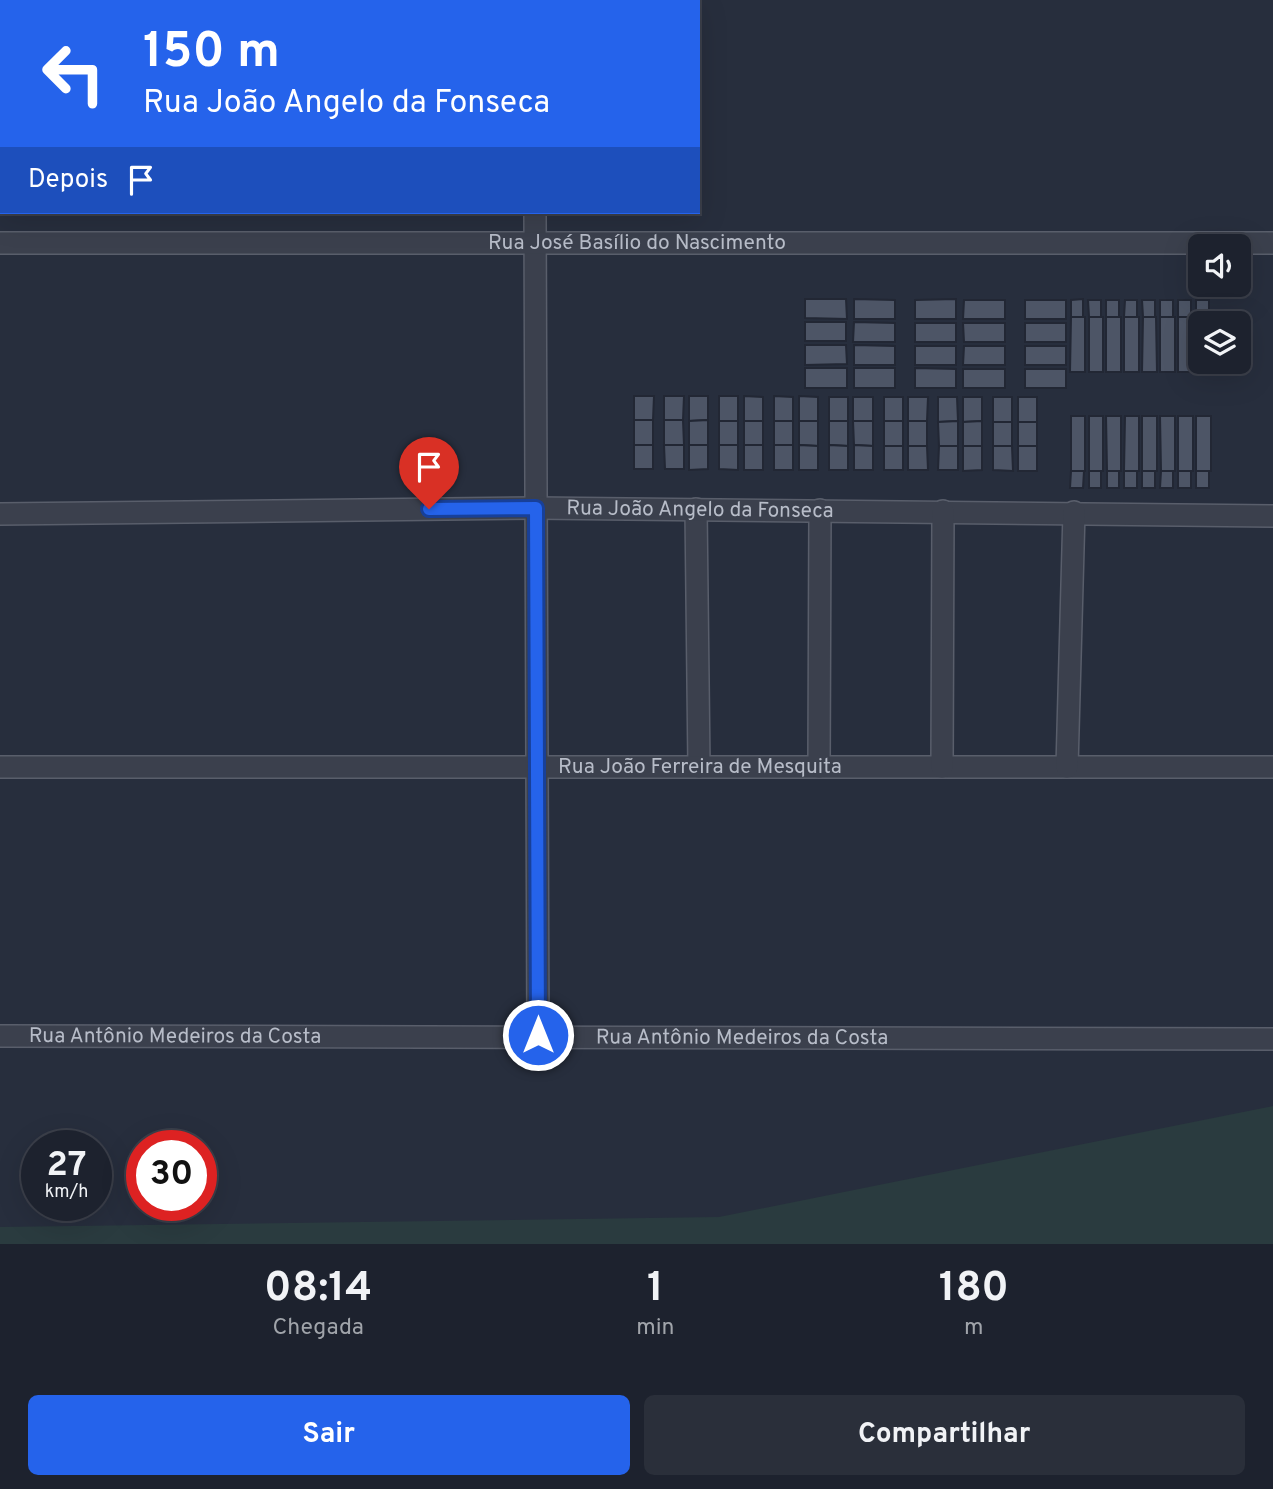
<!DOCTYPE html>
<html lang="pt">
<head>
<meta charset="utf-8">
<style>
  body { margin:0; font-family:Overpass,sans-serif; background:#2a2f3a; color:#f1f3f6; height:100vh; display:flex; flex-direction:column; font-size:26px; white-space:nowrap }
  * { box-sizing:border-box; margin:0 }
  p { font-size:23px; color:#a0a4aa }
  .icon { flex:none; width:38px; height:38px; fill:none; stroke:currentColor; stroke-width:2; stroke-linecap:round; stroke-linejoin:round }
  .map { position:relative; height:1244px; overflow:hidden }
  .panel { display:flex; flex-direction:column; background:#1d222e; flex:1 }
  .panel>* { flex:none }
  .hud { position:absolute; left:0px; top:0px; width:700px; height:214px; box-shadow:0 7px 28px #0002,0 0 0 2px #3b3f4a; background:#2563eb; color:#fff; overflow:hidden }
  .fabs { position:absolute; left:1188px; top:234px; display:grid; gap:14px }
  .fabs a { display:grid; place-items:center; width:63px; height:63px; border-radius:10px; background:#1d222e; box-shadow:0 7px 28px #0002,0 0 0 2px #3b3f4a; font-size:35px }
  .speed { position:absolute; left:21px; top:1130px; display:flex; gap:14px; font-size:35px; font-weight:700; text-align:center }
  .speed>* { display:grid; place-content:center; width:91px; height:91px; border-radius:50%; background:#1d222e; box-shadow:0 7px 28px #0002,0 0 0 2px #3b3f4a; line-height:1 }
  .speed small { font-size:18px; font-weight:400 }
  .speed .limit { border:10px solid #d22; background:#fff; color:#111 }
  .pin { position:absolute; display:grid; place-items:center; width:60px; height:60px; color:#fff; margin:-72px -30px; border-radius:50% 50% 50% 0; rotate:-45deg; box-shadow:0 0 7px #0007 }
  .pin .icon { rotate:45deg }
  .me { position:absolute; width:77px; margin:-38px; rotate:0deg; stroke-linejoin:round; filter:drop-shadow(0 0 5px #0008) }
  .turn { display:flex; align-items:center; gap:24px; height:147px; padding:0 28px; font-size:32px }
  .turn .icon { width:91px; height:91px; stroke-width:2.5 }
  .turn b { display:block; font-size:49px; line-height:60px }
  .then { display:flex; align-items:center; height:66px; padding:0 28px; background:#0003; gap:14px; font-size:26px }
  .eta { display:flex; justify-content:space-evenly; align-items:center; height:119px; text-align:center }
  .eta b { font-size:42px; font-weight:700; line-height:49px }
  .action { display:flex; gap:14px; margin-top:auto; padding:14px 28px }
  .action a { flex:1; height:80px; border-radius:10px; background:#2563eb; color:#fff; font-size:28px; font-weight:700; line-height:80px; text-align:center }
  .action a+a { background:#2a2f3a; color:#f1f3f6 }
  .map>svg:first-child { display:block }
  .green { fill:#2a3b3f }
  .building { fill:#4d5566; stroke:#222734; stroke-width:2 }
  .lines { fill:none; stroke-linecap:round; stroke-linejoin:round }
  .street-casing { stroke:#595e6b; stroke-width:24 }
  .street { stroke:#3b404d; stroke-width:21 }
  .route-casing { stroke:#184099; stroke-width:18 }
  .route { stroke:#2563eb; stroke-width:12 }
  .labels { text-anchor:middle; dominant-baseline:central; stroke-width:7; stroke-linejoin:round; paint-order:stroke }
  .street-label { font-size:21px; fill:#b7bcc8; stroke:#202532 }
</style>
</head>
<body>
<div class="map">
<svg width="1273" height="1244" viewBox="0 0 1273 1244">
  <rect width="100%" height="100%" fill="#272e3d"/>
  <polygon class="green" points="1273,1106 1273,1244 0,1244 0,1227 719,1217"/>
  <g class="building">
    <polygon points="805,299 846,299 847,319 805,318"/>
    <polygon points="854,299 895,300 895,319 854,319"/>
    <polygon points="956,299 956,319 915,319 915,300"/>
    <polygon points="1083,299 1083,317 1071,317 1071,300"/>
    <polygon points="964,300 1005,300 1005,319 963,319"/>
    <rect x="1025" y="300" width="41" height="19"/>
    <polygon points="1088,300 1101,300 1101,317 1089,317"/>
    <rect x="1106" y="300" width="13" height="17"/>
    <polygon points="1125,300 1137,300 1137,317 1124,317"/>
    <polygon points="1142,300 1155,300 1155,317 1143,317"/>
    <rect x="1160" y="300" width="13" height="17"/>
    <rect x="1178" y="300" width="13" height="17"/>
    <rect x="1196" y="300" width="13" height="17"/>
    <polygon points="1071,317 1085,317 1085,372 1070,372"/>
    <rect x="1089" y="317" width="14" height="55"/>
    <rect x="1106" y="317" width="15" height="55"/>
    <rect x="1124" y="317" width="15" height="55"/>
    <polygon points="1143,317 1156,317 1157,372 1142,372"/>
    <rect x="1160" y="317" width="15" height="55"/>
    <polygon points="1178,317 1193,317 1192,372 1178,372"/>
    <polygon points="1196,317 1211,317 1211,324 1200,324 1200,362 1211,362 1211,372 1196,372"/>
    <rect x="805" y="322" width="41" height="19"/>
    <polygon points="854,322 895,323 895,342 853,342"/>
    <rect x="915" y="323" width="41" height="19"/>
    <polygon points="963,323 1005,323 1005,342 964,342"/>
    <rect x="1025" y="323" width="41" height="19"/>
    <polygon points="805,345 846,345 847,364 805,365"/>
    <polygon points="854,345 895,346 895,365 854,365"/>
    <rect x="915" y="346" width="41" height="19"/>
    <polygon points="964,346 1005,346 1005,365 963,365"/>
    <rect x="1025" y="346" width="41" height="19"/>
    <rect x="805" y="368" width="42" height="20"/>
    <rect x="854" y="368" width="41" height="20"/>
    <polygon points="915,368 956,369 956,388 915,388"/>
    <rect x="963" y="369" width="42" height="19"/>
    <rect x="1025" y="369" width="41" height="19"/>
    <polygon points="634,396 654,396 653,420 634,420"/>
    <polygon points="664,396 684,396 683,420 664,420"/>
    <polygon points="689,396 708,396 708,420 689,421"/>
    <rect x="719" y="396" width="19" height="25"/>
    <polygon points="744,396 763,397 763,421 744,421"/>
    <polygon points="774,396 793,397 793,421 774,421"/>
    <polygon points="799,396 818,397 818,421 799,421"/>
    <rect x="829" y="397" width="19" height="24"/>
    <rect x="853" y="397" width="20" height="24"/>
    <rect x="884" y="397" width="19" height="24"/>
    <polygon points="908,397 928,397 927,421 908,421"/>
    <polygon points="938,397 957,397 958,421 938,422"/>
    <polygon points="963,397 982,397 982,421 963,422"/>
    <rect x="993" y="397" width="19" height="25"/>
    <rect x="1018" y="397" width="19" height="25"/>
    <rect x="1071" y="416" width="14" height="55"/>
    <rect x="1089" y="416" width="14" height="55"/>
    <polygon points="1106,416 1121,416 1121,471 1107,471"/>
    <polygon points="1125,416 1139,416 1139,471 1124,471"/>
    <rect x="1142" y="416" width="15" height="55"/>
    <polygon points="1160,416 1175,416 1175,471 1161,471"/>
    <rect x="1178" y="416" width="15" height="55"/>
    <rect x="1196" y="416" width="15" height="55"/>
    <rect x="634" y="420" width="19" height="25"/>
    <polygon points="664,420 683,420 684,445 664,445"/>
    <polygon points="708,420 708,445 689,445 689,421"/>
    <rect x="719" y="421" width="19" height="24"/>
    <rect x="744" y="421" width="19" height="24"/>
    <rect x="774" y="421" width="19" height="24"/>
    <polygon points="799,421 818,421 818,446 799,445"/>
    <polygon points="829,421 848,421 848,446 829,445"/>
    <polygon points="853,421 873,421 873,446 854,445"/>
    <rect x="884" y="421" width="19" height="25"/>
    <rect x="908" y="421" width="19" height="25"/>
    <polygon points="958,421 958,446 939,446 938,422"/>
    <polygon points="982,421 982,446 963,446 963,422"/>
    <rect x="993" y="422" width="19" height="24"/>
    <rect x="1018" y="422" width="19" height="24"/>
    <rect x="634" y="445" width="19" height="24"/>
    <polygon points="664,445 684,445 684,469 665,469"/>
    <polygon points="689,445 708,445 708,469 689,470"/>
    <polygon points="719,445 738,445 738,470 719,469"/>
    <rect x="744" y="445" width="19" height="25"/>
    <rect x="774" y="445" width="19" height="25"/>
    <polygon points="799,445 818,446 818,470 799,470"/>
    <polygon points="829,445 848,446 848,470 829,470"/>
    <polygon points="854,445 873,446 873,470 854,470"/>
    <rect x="884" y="446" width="19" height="24"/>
    <polygon points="908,446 927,446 928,470 908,470"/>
    <polygon points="939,446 958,446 958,470 938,470"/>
    <polygon points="963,446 982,446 982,470 963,471"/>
    <polygon points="993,446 1012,446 1013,471 993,470"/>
    <rect x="1018" y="446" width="19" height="25"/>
    <polygon points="1071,471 1084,471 1083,488 1070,488"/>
    <rect x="1089" y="471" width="12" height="17"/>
    <rect x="1107" y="471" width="12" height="17"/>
    <rect x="1124" y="471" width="13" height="17"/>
    <rect x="1142" y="471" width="13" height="17"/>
    <polygon points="1161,471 1173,471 1173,488 1160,488"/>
    <rect x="1178" y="471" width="13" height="17"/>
    <rect x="1196" y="471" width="13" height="17"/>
  </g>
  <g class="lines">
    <defs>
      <g id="street">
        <polyline points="535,2 535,0"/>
        <polyline points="535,212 538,1035"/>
        <path id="s1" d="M0,243H1273"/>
        <polyline points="696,509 699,767"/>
        <path id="s2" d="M0,514L536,508L1273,516"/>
        <path id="s3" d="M0,767H1273"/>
        <polyline points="819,767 820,510"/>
        <polyline points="942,767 943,511"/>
        <polyline points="1067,767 1074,512"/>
        <path id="s4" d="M0,1036L1273,1039"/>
      </g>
    </defs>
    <use href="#street" class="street-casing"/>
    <use href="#street" class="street"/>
  </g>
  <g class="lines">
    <defs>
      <polyline id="route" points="429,509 536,508 538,1035"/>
    </defs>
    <use href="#route" class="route-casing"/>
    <use href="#route" class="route"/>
  </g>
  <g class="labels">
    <g class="street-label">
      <text stroke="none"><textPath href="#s1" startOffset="637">Rua José Basílio do Nascimento</textPath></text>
      <text stroke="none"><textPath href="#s2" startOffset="700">Rua João Angelo da Fonseca</textPath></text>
      <text stroke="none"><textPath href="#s3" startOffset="700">Rua João Ferreira de Mesquita</textPath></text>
      <text stroke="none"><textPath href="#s4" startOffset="175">Rua Antônio Medeiros da Costa</textPath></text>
      <text stroke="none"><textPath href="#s4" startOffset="742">Rua Antônio Medeiros da Costa</textPath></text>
    </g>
  </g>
</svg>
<div class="fabs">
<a><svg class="icon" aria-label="sound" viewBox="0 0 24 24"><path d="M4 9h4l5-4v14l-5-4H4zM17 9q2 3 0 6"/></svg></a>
<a><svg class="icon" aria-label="layers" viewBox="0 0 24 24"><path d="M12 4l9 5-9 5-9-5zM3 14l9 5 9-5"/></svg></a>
</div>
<div class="speed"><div>27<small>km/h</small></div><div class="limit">30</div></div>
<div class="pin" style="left:429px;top:509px;background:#d93025"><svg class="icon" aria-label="arrive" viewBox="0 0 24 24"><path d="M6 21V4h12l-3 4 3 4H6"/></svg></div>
<svg class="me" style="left:538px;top:1035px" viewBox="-20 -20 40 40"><circle r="17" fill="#2563eb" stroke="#fff" stroke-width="3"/><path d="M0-11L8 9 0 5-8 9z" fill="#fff"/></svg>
<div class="hud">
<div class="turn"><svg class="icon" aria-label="left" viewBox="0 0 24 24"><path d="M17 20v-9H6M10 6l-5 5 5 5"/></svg><div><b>150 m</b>Rua João Angelo da Fonseca</div></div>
<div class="then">Depois<svg class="icon" aria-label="arrive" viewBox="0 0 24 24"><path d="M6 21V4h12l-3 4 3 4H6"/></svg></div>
</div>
</div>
<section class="panel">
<div class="eta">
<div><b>08:14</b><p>Chegada</p></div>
<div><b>1</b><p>min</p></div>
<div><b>180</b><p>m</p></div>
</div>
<div class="action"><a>Sair</a><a>Compartilhar</a></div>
</section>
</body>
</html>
